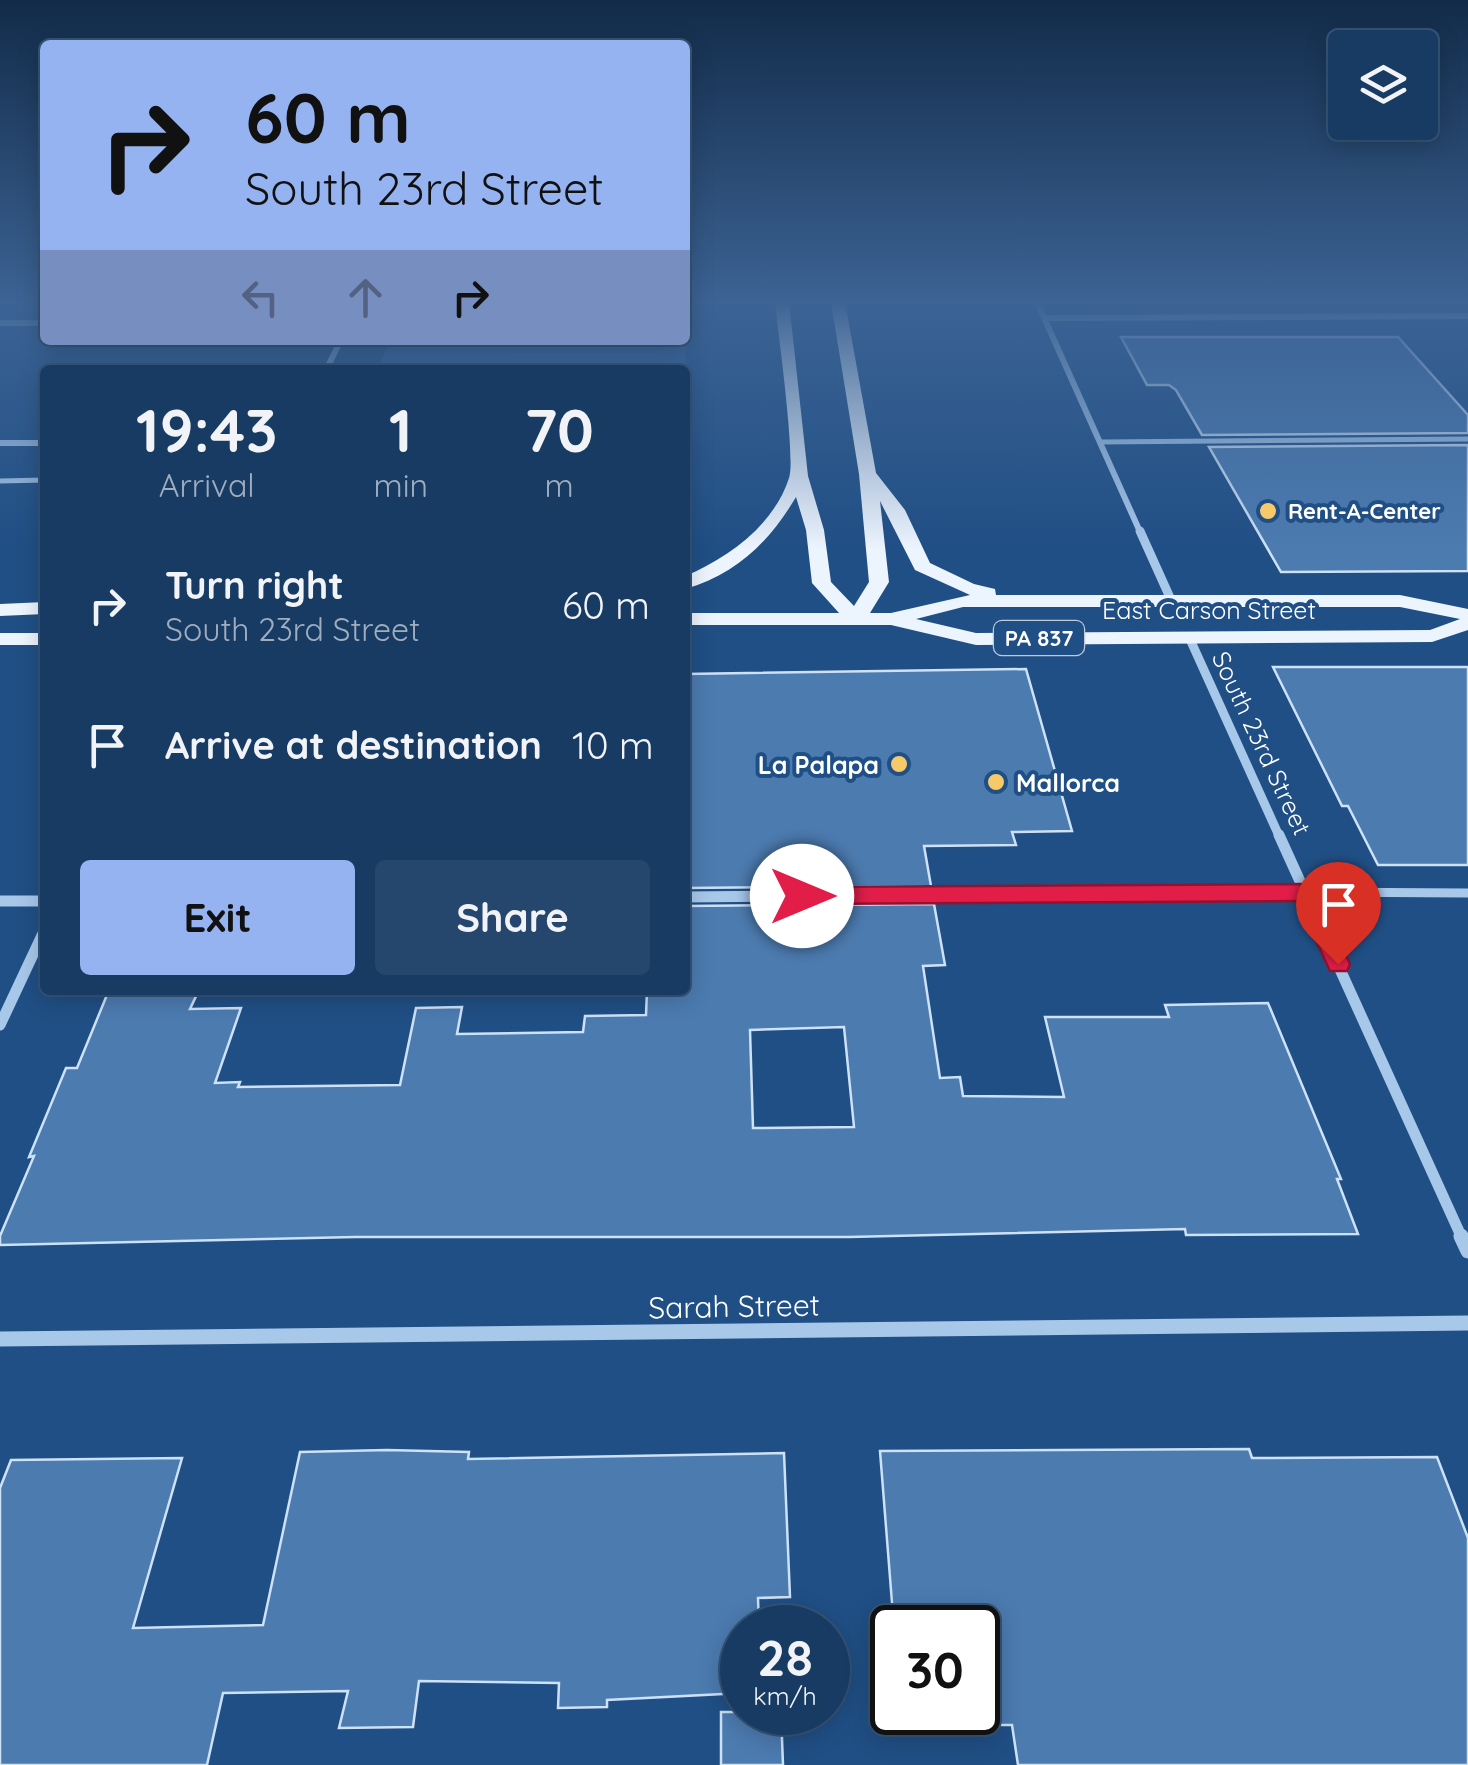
<!DOCTYPE html>
<html lang="en">
<head>
<meta charset="utf-8">
<style>
  body { margin:0; font-family:Quicksand,sans-serif; background:#25466d; color:#f1f3f6; height:100vh; display:flex; flex-direction:column; font-size:38px; white-space:nowrap }
  * { box-sizing:border-box; margin:0 }
  p { font-size:32px; color:#9fadbf }
  .icon { flex:none; width:55px; height:55px; fill:none; stroke:currentColor; stroke-width:2; stroke-linecap:round; stroke-linejoin:round }
  .map { position:relative; flex:1; overflow:hidden }
  .side { position:absolute; left:40px; top:365px; width:650px; height:630px; display:flex; flex-direction:column; background:#183b64; border-radius:10px; box-shadow:0 5px 25px #0003,0 0 0 2px #365578 }
  .side>* { flex:none }
  .banner { position:absolute; left:40px; top:40px; width:650px; height:305px; border-radius:10px; box-shadow:0 5px 25px #0003,0 0 0 2px #365578; background:#95b2f1; color:#111; overflow:hidden }
  .controls { position:absolute; left:1328px; top:30px; display:grid; gap:20px }
  .controls a { display:grid; place-items:center; width:110px; height:110px; border-radius:10px; background:#183b64; box-shadow:0 5px 25px #0003,0 0 0 2px #365578; font-size:50px }
  .speed { position:absolute; left:720px; top:1605px; display:flex; gap:20px; font-size:50px; font-weight:700; text-align:center }
  .speed>* { display:grid; place-content:center; width:130px; height:130px; border-radius:50%; background:#183b64; box-shadow:0 5px 25px #0003,0 0 0 2px #365578; line-height:1 }
  .speed small { font-size:25px; font-weight:400 }
  .speed .limit { border:5px solid #111; border-radius:15px; background:#fff; color:#111 }
  .pin { position:absolute; display:grid; place-items:center; width:85px; height:85px; color:#fff; margin:-102px -42px; border-radius:50% 50% 50% 0; rotate:-45deg; box-shadow:0 0 10px #0007 }
  .pin .icon { rotate:45deg }
  .me { position:absolute; width:110px; margin:-55px; rotate:90deg; stroke-linejoin:round; filter:drop-shadow(0 0 8px #0008) }
  .turn { display:flex; align-items:center; gap:35px; height:210px; padding:0 40px; font-size:45px }
  .turn .icon { width:130px; height:130px; stroke-width:2.5 }
  .turn b { display:block; font-size:70px; line-height:85px }
  .lanes { display:flex; align-items:center; height:95px; padding:0 40px; background:#0003; justify-content:center; gap:50px; direction:ltr }
  .lanes .off { opacity:.35 }
  .eta { display:flex; justify-content:space-evenly; align-items:center; height:170px; text-align:center }
  .eta b { font-size:60px; font-weight:700; line-height:70px }
  .action { display:flex; gap:20px; margin-top:auto; padding:20px 40px }
  .action a { flex:1; height:115px; border-radius:10px; background:#95b2f1; color:#111; font-size:40px; font-weight:700; line-height:115px; text-align:center }
  .action a+a { background:#25466d; color:#f1f3f6 }
  ul { padding:0; list-style:none }
  li { display:flex; align-items:center; gap:30px; height:140px; padding:0 40px }
  li div { flex:1 }
  li b { display:block; font-size:38px }
  li em { font-style:normal }
  .map>svg:first-child { display:block }
  .green { fill:#3369a3 }
  .building { fill:#4c7bb0; stroke:#cde1f7; stroke-width:2.5; fill-rule:evenodd }
  .lines { fill:none; stroke-linecap:round; stroke-linejoin:round }
  .lane-far1 { stroke:#a8c8ea; stroke-width:5 }
  .lane { stroke:#a8c8ea; stroke-width:9 }
  .street-far3 { stroke:#a8c8ea; stroke-width:6 }
  .street-far2 { stroke:#a8c8ea; stroke-width:9 }
  .street-far1 { stroke:#a8c8ea; stroke-width:11 }
  .street { stroke:#a8c8ea; stroke-width:15 }
  .primary { fill:#ecf4fe; fill-rule:evenodd }
  .route { fill:#e11d48; stroke:#92132f; stroke-width:2.5 }
  .poi-dot { fill:#f7ca69; stroke:#204f85; stroke-width:4 }
  .labels { text-anchor:middle; dominant-baseline:central; stroke-width:8; stroke-linejoin:round; paint-order:stroke }
  .far-poi-label { font-size:22px; font-weight:bold; fill:#fff; stroke:#204f85; text-anchor:start }
  .shield { fill:#204f85; stroke:#bccada; stroke-width:2.5 }
  .shield-label { font-size:22px; font-weight:bold; fill:#fff }
  .street-label { font-size:25px; fill:#fff; stroke:#204f85 }
  .poi-label { font-size:25px; font-weight:bold; fill:#fff; stroke:#204f85; text-anchor:end }
  .near-street-label { font-size:30px; fill:#fff; stroke:#204f85 }
</style>
</head>
<body>
<div class="map">
<svg width="1468" height="1765" viewBox="0 0 1468 1765">
  <rect width="100%" height="100%" fill="#204f85"/>
  <polygon class="green" points="685,302 687,469 685,370 377,370 390,340 685,340"/>
  <g class="building">
    <polygon points="1121,337 1398,337 1468,415 1468,433 1202,435 1176,390 1169,385 1147,385"/>
    <polygon points="1468,445 1468,571 1281,572 1209,447"/>
    <polygon points="1273,667 1468,667 1468,865 1378,865 1348,806 1342,806"/>
    <polygon points="1026,669 1072,831 1012,832 1016,845 924,846 931,886 685,888 685,674"/>
    <path d="M934,904L945,965L923,966L940,1078L960,1077L963,1096L1064,1097L1045,1017H1169L1165,1005L1268,1003L1341,1179H1337L1358,1234L1186,1235L1185,1229L849,1237H355L0,1245V1236L34,1156L29,1157L66,1068H77L109,990H199L190,1009L241,1008L215,1083L240,1082L238,1087L400,1085L416,1008L462,1007L457,1034L583,1032L585,1016L646,1015L647,990H685V906ZM844,1027L854,1127L753,1128L750,1030Z"/>
    <polygon points="1249,1449 1252,1458 1437,1457 1468,1538 1468,1765 1018,1765 1012,1725 996,1725 983,1628 894,1628 880,1451"/>
    <polygon points="387,1450 469,1452 468,1459 784,1453 790,1597 758,1598 759,1628 742,1628 742,1693 607,1700 607,1707 558,1708 559,1683 419,1681 413,1727 339,1728 348,1691 223,1693 207,1765 0,1765 0,1488 11,1460 182,1458 133,1628 263,1625 300,1452"/>
    <polygon points="721,1712 781,1712 783,1765 721,1765"/>
  </g>
  <g class="lines">
    <g class="lane-far1">
      <polyline points="1101,442 1468,439"/>
      <polyline points="0,481 45,480"/>
    </g>
    <polyline class="lane" points="1306,892 1468,893"/>
    <g class="street-far3">
      <polyline points="1037,302 1141,534"/>
      <polyline points="1045,318 1468,316"/>
      <polyline points="0,323 45,323"/>
      <polyline points="326,370 341,340"/>
      <polyline points="0,443 45,443"/>
    </g>
    <g class="street-far2">
      <polyline points="1140,531 1172,602"/>
      <polyline points="1189,637 1280,838"/>
    </g>
    <g class="street-far1">
      <polyline points="1279,835 1462,1238"/>
      <polyline points="685,897 1306,892"/>
      <polyline points="0,901 45,901"/>
      <polyline points="0,1025 45,929"/>
    </g>
    <g class="street">
      <polyline points="1461,1236 1468,1251"/>
      <polyline points="0,1339 1468,1323"/>
    </g>
    <g class="primary">
      <path d="M775,302H789L808,476L824,530L831,582L854,606L869,582L859,474L831,302H845L876,473L905,510L930,563L974,584L995,589L996,595H1400L1468,609V630L1432,642L976,645L891,625H685V613H839L812,583L806,530L796,497C770,541 736,575 685,589V576C728,558 774,525 789,478C796,459 778,332 775,302ZM880,501L915,570L970,595L891,613H870L889,582ZM963,607H1400L1460,619L1430,630L976,633L916,619Z"/>
      <polygon points="45,602 45,614 0,616 0,604"/>
      <rect x="0" y="633" width="45" height="12"/>
    </g>
  </g>
  <linearGradient id="sky" x2="0" y2="1"><stop stop-color="#122b49"/><stop offset="0.55" stop-color="#3c6394"/><stop offset="1" stop-color="#3c6394" stop-opacity="0"/></linearGradient>
  <rect width="1468" height="549" fill="url(#sky)"/>
  <polygon class="route" points="1306,884 1317,892 1350,964 1347,971 1330,971 1298,901 802,904 790,896 802,887"/>
  <g class="poi-dot">
    <circle cx="1268" cy="511" r="10"/>
    <circle cx="899" cy="764" r="10"/>
    <circle cx="996" cy="782" r="10"/>
  </g>
  <g class="labels">
    <g class="far-poi-label">
      <text x="1288" y="511">Rent-A-Center</text>
    </g>
    <rect class="shield" x="994" y="621" width="90" height="34" rx="8"/>
    <g class="shield-label">
      <text x="1039" y="638">PA 837</text>
    </g>
    <g class="street-label">
      <text x="1209" y="609">East Carson Street</text>
      <text transform="translate(1262 743) rotate(65)">South 23rd Street</text>
    </g>
    <g class="poi-label">
      <text x="879" y="764">La Palapa</text>
      <text x="1016" y="782" text-anchor="start">Mallorca</text>
    </g>
    <g class="near-street-label">
      <text transform="translate(734 1306) rotate(-1)">Sarah Street</text>
    </g>
  </g>
</svg>
<div class="controls">
<a><svg class="icon" aria-label="layers" viewBox="0 0 24 24"><path d="M12 4l9 5-9 5-9-5zM3 14l9 5 9-5"/></svg></a>
</div>
<div class="speed"><div>28<small>km/h</small></div><div class="limit">30</div></div>
<div class="pin" style="left:1338px;top:964px;background:#d93025"><svg class="icon" aria-label="arrive" viewBox="0 0 24 24"><path d="M6 21V4h12l-3 4 3 4H6"/></svg></div>
<svg class="me" style="left:802px;top:896px" viewBox="-20 -20 40 40"><circle r="19" fill="#fff"/><path d="M0-13L10 11 0 6-10 11z" fill="#e11d48"/></svg>
<div class="banner">
<div class="turn"><svg class="icon" aria-label="right" viewBox="0 0 24 24"><path d="M7 20v-9h11M14 6l5 5-5 5"/></svg><div><b>60 m</b>South 23rd Street</div></div>
<div class="lanes"><svg class="icon off" aria-label="left" viewBox="0 0 24 24"><path d="M17 20v-9H6M10 6l-5 5 5 5"/></svg><svg class="icon off" aria-label="ahead" viewBox="0 0 24 24"><path d="M12 20V5M6 11l6-6 6 6"/></svg><svg class="icon" aria-label="right" viewBox="0 0 24 24"><path d="M7 20v-9h11M14 6l5 5-5 5"/></svg></div>
</div>
<section class="side">
<div class="eta">
<div><b>19:43</b><p>Arrival</p></div>
<div><b>1</b><p>min</p></div>
<div><b>70</b><p>m</p></div>
</div>
<ul>
<li><svg class="icon" aria-label="right" viewBox="0 0 24 24"><path d="M7 20v-9h11M14 6l5 5-5 5"/></svg><div><b>Turn right</b><p>South 23rd Street</p></div><em>60 m</em></li>
<li><svg class="icon" aria-label="arrive" viewBox="0 0 24 24"><path d="M6 21V4h12l-3 4 3 4H6"/></svg><div><b>Arrive at destination</b></div><em>10 m</em></li>
</ul>
<div class="action"><a>Exit</a><a>Share</a></div>
</section>
</div>
</body>
</html>
